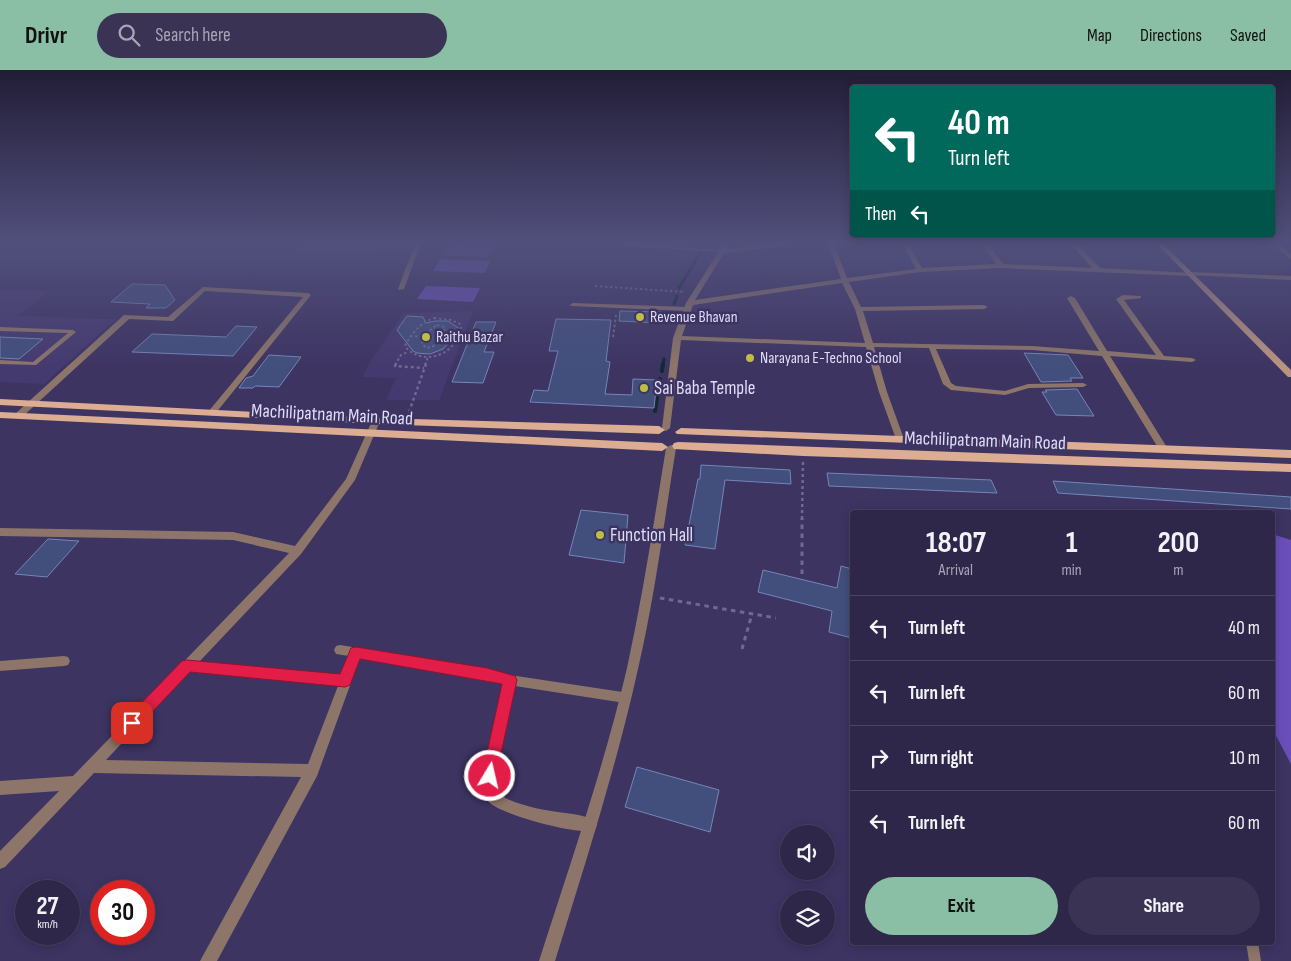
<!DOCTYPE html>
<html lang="en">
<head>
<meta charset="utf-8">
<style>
  body { margin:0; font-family:"Sofia Sans Condensed",sans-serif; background:#3a3354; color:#f1f3f6; height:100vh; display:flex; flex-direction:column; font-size:19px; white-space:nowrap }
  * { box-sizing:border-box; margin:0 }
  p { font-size:16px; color:#a7a5b5 }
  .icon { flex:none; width:28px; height:28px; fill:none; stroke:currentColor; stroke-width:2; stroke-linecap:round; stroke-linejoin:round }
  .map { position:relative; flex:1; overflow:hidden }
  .side { position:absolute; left:850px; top:440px; width:425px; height:435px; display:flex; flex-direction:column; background:#2e274a; border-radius:5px; box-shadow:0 2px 12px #0003,0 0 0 1px #494462 }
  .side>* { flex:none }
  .banner { position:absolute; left:850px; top:15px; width:425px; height:152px; border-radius:5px; box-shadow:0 2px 12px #0003,0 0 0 1px #494462; background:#00695c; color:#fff; overflow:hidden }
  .fabs { position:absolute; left:780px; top:755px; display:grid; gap:10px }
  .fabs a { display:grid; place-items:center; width:55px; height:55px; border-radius:50%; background:#2e274a; box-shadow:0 2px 12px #0003,0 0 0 1px #494462; font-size:25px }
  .speed { position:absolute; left:15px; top:810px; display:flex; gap:10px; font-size:25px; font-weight:700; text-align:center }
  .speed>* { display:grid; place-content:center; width:65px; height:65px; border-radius:50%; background:#2e274a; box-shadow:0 2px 12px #0003,0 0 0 1px #494462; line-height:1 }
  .speed small { font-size:12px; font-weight:400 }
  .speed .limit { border:8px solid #d22; background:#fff; color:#111 }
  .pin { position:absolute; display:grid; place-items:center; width:42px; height:42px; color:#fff; margin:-21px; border-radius:10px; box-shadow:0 2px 8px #0006 }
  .me { position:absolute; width:55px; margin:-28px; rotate:9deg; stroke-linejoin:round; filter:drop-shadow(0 0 4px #0008) }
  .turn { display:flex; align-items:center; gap:18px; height:105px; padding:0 15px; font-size:22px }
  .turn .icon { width:65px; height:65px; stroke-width:2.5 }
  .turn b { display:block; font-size:35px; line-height:42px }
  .then { display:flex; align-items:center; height:48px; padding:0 15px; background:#0003; gap:10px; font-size:19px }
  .eta { display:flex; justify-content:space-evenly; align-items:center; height:85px; text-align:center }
  .eta b { font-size:30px; font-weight:700; line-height:35px }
  .cta { display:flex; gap:10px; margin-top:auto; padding:10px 15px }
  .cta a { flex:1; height:58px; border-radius:30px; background:#8abfa5; color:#111; font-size:20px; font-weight:700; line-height:58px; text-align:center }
  .cta a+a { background:#3a3354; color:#f1f3f6 }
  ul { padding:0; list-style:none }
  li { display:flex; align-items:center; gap:15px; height:65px; padding:0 15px; border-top:1px solid #494462 }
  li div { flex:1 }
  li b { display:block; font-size:19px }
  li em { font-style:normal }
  header { display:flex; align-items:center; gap:30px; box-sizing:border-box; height:70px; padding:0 25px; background:#8abfa5; color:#111 }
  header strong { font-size:24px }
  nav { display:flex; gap:28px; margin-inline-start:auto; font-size:18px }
  .search { width:350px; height:45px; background:#3a3354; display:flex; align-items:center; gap:12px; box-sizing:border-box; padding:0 18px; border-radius:28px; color:#a7a5b5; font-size:19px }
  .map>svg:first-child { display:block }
  .built { fill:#453a6f }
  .green { fill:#6a4fba }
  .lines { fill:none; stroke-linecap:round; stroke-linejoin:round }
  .stream-far1 { stroke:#122832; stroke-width:3 }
  .stream { stroke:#122832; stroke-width:4 }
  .building { fill:#424f7d; stroke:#7685b7 }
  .path-far2 { stroke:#706991; stroke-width:2; stroke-dasharray:2.5 2.5; stroke-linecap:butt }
  .path-far1 { stroke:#706991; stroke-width:2.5; stroke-dasharray:3 3; stroke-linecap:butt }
  .path { stroke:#706991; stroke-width:3; stroke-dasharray:4.5 4.5; stroke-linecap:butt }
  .service { fill:#8d7669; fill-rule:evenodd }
  .minor { fill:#8d7669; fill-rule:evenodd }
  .tertiary { fill:#8d7669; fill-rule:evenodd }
  .secondary { fill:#b99580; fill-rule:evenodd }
  .primary { fill:#dcad92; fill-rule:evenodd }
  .route { fill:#e11d48; stroke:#92132f }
  .poi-dot { fill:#bcbf44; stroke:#3d3462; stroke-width:2 }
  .labels { text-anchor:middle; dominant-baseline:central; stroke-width:5; stroke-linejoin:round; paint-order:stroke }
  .far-poi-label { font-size:16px; fill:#dfdcf8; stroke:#3d3462; text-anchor:start }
  .poi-label { font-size:19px; fill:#dfdcf8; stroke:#3d3462; text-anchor:start }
  .street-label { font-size:19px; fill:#dfdcf8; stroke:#3d3462 }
</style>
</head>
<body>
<header>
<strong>Drivr</strong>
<div class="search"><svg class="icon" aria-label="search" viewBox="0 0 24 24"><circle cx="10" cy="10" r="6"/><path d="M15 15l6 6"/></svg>Search here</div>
<nav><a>Map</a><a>Directions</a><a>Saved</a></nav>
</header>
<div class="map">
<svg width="1291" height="891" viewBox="0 0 1291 891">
  <rect width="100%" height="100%" fill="#3d3462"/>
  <g class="built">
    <polygon points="302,173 415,173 412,182 296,185"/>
    <polygon points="0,220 49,221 18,246 116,249 44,314 0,312"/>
    <polygon points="473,241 439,330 386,330 396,308 362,307 371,290 404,243"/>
  </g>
  <g class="green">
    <polygon points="451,175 493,176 487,187 444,185"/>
    <polygon points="440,189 491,191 485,203 433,201"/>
    <polygon points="426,216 480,218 473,232 417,229"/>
    <polygon points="1272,464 1291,470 1291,694 1273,660"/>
  </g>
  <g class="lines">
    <g class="stream-far1">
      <polyline points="704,177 706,173"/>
      <polyline points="679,218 700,183"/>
      <polyline points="674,234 677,226"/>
      <polyline points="663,295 664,289"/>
    </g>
    <g class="stream">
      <polyline points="662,301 663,294"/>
      <polyline points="655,341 660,309"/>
    </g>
  </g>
  <g class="building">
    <polygon points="132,214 165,215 175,230 166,238 146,238 150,234 111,232"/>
    <polygon points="620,241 662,242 661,253 619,251"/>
    <polygon points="407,246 423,247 426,253 435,251 448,251 460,259 443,279 430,284 417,283 413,281 397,260"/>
    <polygon points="556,249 611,250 606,291 610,292 605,324 632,325 633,309 657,310 654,338 530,332 534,320 548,321 558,281 549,281"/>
    <polygon points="476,252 496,252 484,282 494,282 483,313 452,312"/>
    <polygon points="236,256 257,257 233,286 132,282 152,264 226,267"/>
    <polygon points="0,267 43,269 19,289 0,288"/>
    <polygon points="1024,283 1068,285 1083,308 1070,308 1072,311 1041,312"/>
    <polygon points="269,285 301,287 279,317 255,316 253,318 239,318 246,308 253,306"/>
    <polygon points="1077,319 1094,346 1056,345 1042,322 1047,322 1045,320"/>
    <polygon points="701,395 790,400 791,414 725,410 715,479 685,475 698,409 700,409"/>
    <polygon points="827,403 991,410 997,423 829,416"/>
    <polygon points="1053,411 1291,427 1291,439 1058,423"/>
    <polygon points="581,440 628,445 624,493 569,485"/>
    <polygon points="48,469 79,471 47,507 15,504"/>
    <polygon points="841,496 852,499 852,568 829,562 832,541 758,522 763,500 837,518"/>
    <polygon points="637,697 719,720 710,762 625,737"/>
  </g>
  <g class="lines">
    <g class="path-far2">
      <polyline points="595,216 685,222"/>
      <path d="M434,248L451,250L460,254L461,258C458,265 455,274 449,279C436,290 415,290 405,276C412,263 420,253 434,248Z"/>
      <path d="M437,255L445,257C442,268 438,277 426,278L422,273L430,260Z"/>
      <polyline points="410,266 456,269"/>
      <polyline points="613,267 616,245"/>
      <polyline points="395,295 401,285 408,282"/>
      <polyline points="425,295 428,287"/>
    </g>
    <g class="path-far1">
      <polyline points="396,294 395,296 424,298"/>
      <polyline points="409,342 426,294"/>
      <polyline points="802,449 803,391"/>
    </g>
    <g class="path">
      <polyline points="802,504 802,448"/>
      <polyline points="660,528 776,548"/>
      <polyline points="742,579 752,544"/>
    </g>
    <g class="service">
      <polygon points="618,173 722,180 724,181 722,182 624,176"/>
      <polygon points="573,233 688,237 691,239 688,241 571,236 570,235"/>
      <polygon points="0,257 73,260 76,262 36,295 0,294 0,290 33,292 68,263 0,261"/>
      <polygon points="1246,872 1258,872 1261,891 1249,891"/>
    </g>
    <g class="minor">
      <polygon points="415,173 421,173 404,219 399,220 398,219"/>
      <path d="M724,173H730L727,179L775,173H793L790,175L724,183L695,230L841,209L828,173H834L847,208L916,199L902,173H908L922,198L996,194L981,173H987L1003,194L1092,198L1070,173H1076L1100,198L1193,203V205L1191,206L1001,198L920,202L849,212L861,237L984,235L988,237L984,239L863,241L873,273L1032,276L1099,281L1067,228L1071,226L1075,228L1107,281L1156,285L1116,229L1123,225L1141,226V228L1124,230L1164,286L1192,288L1196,290L1192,292L1110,286L1168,379L1163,382L1160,381L1102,286L1032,280L936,279L951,313L956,316L1005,321L1028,314L1083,313L1087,315L1083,317L1029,318L1005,325L951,320L943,314L929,278L874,277L887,322L904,369L900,372L896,369L879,322L866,277L681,270L670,358L666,361L663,360L662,358L673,268L686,233ZM842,213L855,239L865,273L682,266L693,235Z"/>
      <polygon points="1270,173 1277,173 1291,184 1291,189"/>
      <polygon points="203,217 308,223 311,225 215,344 212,345 208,342 303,227 205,221 173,251 129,249 21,348 15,348 14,346 15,344 124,245 168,247"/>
      <path d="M376,348L380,351L355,410L301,484L199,592L342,605L349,586L336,584L334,580L336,576L340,575L487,599L510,605L629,623L631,627L629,631L625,633L515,616C510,634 487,711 500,724C509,732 524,735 535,738C554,743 577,742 595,750L597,755L595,760C580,766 501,745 489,732C481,722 482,711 483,699L503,614L487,609L360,588L317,706L217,891H200L301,707L94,703L5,797L0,799V781L59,721L0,725V711L73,706L289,483L233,470L0,466V458L233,462L295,476L346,409L372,351ZM190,601L338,616L308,694L106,690Z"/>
      <polygon points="64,586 68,587 70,591 68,595 64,596 0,601 0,591"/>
    </g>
    <g class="tertiary">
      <polygon points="1191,202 1291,206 1291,210 1189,205 1189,203"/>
      <path d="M671,375L676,378C664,452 655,526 638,599C616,698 585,794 555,891H539C570,794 604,697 627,598C643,525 654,451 666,378Z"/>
    </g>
    <polygon class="secondary" points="1156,173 1162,173 1291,300 1291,307 1288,307"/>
    <g class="primary">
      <polygon points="0,329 376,348 659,356 665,360 659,364 376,354 0,335"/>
      <polygon points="0,342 662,373 668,377 662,381 0,348"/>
      <polygon points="681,358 1291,380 1291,388 677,364 675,362"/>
      <polygon points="678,372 1291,394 1291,402 803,386 674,379 672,376 674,373"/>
    </g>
  </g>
  <linearGradient id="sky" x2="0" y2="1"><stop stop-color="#221d36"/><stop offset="0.58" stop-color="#51507c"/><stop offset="1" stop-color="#51507c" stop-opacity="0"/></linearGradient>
  <rect width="1291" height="298" fill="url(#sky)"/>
  <polygon class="route" points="356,577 487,598 515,606 517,610 495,711 490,713 484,711 482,706 502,614 360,589 350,615 345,617 190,602 137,658 132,660 127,658 125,653 127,648 182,591 187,590 340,604 351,578"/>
  <g class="poi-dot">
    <circle cx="640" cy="247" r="5"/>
    <circle cx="426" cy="267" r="5"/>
    <circle cx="750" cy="288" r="5"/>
    <circle cx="644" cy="318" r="5"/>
    <circle cx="600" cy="465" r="5"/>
  </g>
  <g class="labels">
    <g class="far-poi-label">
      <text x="650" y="247">Revenue Bhavan</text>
      <text x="436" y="267">Raithu Bazar</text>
      <text x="760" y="288">Narayana E-Techno School</text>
    </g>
    <g class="poi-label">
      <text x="654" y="318">Sai Baba Temple</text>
      <text x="610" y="465">Function Hall</text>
    </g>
    <g class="street-label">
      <text transform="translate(332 345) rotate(3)">Machilipatnam Main Road</text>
      <text transform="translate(985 371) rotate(2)">Machilipatnam Main Road</text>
    </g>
  </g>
</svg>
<div class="fabs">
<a><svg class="icon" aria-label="sound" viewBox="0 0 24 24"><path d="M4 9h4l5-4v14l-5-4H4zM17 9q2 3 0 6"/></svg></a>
<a><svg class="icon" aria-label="layers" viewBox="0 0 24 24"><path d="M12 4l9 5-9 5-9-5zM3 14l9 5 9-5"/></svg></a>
</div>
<div class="speed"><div>27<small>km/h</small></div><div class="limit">30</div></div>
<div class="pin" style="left:132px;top:653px;background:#d93025"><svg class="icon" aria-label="arrive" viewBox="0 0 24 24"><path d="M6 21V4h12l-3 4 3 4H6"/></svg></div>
<svg class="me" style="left:490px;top:706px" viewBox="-20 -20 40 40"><circle r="17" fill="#e11d48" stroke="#fff" stroke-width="3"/><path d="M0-11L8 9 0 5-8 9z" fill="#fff"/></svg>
<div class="banner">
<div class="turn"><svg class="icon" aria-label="left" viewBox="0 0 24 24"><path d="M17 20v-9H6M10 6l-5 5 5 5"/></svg><div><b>40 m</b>Turn left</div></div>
<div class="then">Then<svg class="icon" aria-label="left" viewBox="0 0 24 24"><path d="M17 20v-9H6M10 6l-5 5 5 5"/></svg></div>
</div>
<section class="side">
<div class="eta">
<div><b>18:07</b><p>Arrival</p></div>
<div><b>1</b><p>min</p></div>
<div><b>200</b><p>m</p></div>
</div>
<ul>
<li><svg class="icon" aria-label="left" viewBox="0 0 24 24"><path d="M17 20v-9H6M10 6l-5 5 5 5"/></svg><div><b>Turn left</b></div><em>40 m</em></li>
<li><svg class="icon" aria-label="left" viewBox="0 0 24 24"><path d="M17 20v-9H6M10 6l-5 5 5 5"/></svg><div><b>Turn left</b></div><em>60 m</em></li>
<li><svg class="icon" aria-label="right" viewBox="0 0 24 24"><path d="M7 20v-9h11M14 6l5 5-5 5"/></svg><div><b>Turn right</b></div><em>10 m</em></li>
<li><svg class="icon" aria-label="left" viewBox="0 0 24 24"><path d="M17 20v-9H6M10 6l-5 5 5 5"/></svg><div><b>Turn left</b></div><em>60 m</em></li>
</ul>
<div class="cta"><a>Exit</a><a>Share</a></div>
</section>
</div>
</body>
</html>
